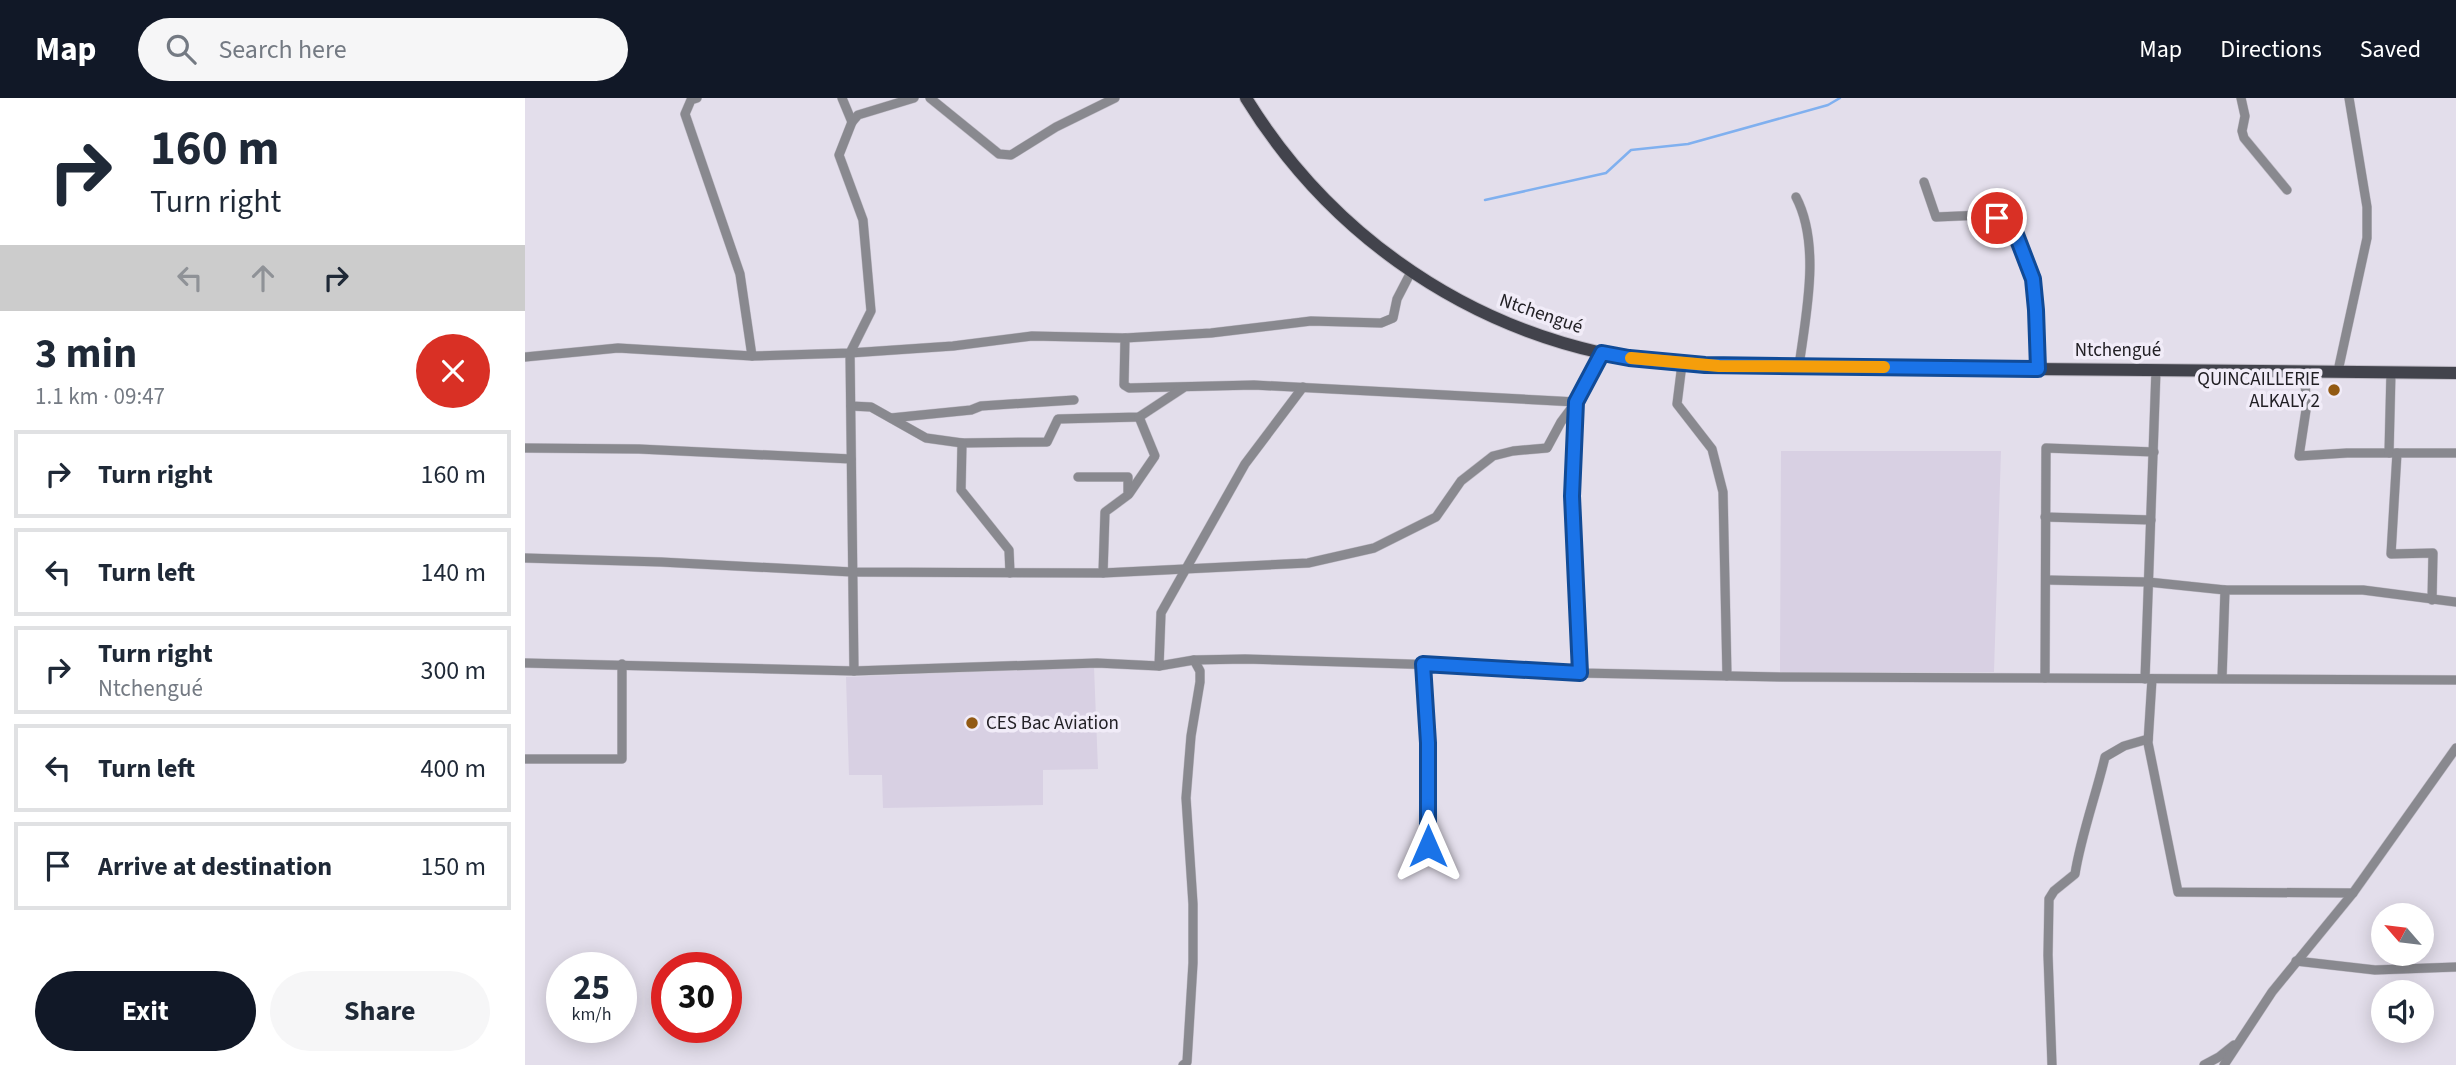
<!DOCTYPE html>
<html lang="en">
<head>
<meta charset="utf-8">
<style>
  body { margin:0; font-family:"Source Sans 3",sans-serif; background:#f6f6f7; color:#1f2937; height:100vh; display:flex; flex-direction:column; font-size:26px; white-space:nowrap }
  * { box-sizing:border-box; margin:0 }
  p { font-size:23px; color:#747a83 }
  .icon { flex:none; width:38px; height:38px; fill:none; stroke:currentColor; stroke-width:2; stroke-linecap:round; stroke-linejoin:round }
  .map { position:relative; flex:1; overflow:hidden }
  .side { display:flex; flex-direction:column; background:#fff; width:525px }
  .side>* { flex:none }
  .banner { background:#fff; color:#1f2937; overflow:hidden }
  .needle { width:46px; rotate:298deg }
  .buttons { position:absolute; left:1846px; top:805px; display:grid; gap:14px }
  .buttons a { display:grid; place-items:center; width:63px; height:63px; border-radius:50%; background:#fff; box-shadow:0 4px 18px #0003; font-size:35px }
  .speed { position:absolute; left:21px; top:854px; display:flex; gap:14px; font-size:35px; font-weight:700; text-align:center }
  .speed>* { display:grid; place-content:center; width:91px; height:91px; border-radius:50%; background:#fff; box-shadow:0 4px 18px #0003; line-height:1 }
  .speed small { font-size:18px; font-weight:400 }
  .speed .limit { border:10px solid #d22; background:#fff; color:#111 }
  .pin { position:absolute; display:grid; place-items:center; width:60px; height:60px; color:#fff; margin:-30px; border:4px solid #fff; border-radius:50%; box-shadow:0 2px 7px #0007 }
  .me { position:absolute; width:77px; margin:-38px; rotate:0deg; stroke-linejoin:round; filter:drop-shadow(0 0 5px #0008) }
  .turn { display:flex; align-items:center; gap:24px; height:147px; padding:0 35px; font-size:32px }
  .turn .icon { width:91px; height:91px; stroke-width:2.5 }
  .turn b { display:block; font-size:49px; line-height:60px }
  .lanes { display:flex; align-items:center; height:66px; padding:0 35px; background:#0003; justify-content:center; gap:35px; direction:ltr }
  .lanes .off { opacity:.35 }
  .round { display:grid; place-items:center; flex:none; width:74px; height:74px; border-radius:37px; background:#f6f6f7 }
  .head { display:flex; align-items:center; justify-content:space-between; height:119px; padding:0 35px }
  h1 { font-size:42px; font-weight:700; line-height:52px }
  .button { display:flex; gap:14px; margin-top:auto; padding:14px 35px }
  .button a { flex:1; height:80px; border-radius:42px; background:#111827; color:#fff; font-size:28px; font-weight:700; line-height:80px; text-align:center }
  .button a+a { background:#f6f6f7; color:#1f2937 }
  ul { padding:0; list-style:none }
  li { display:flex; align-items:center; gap:21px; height:88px; margin:0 14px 10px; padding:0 21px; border:4px solid #e0e1e3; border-radius:0px }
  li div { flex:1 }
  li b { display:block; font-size:26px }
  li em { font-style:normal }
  header { display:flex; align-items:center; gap:42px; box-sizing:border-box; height:98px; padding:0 35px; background:#111827; color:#fff }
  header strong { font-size:33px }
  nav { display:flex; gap:38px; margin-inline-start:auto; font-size:24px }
  .search { width:490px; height:63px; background:#f6f6f7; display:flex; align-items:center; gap:18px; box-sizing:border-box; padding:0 24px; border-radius:38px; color:#747a83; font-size:26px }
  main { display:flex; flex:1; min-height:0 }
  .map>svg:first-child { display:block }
  .built { fill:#d8d0e3 }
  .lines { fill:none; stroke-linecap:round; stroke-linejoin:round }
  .stream { stroke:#80b0ef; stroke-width:2.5 }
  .minor-casing { stroke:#c0bcc7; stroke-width:10 }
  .major-casing { stroke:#c0bcc7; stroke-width:14 }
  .minor { stroke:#89898f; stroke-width:9 }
  .major { stroke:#42434c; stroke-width:12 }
  .route-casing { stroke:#114b97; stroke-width:18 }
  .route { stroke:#1a73e8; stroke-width:12 }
  .slow { stroke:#f59e0b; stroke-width:12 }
  .poi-dot { fill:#925a13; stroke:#f1ecf8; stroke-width:2.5 }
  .labels { text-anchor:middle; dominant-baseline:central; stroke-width:7; stroke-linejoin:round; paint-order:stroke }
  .street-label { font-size:19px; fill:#222025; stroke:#f1ecf8 }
  .poi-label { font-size:19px; fill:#222025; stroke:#f1ecf8; text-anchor:end }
</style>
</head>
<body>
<header>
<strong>Map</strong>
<div class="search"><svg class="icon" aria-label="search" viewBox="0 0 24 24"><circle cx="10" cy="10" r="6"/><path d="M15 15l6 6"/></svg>Search here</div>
<nav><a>Map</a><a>Directions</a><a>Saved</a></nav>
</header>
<main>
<section class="side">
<div class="banner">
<div class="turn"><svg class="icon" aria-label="right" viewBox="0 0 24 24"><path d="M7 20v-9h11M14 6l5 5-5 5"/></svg><div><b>160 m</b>Turn right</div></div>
<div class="lanes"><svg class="icon off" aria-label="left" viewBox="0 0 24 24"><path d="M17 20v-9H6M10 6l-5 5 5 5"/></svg><svg class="icon off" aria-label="ahead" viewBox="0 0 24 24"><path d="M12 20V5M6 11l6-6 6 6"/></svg><svg class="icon" aria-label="right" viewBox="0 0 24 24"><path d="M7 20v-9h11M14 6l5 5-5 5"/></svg></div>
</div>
<div class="head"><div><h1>3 min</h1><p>1.1 km · 09:47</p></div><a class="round" style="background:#d93025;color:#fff"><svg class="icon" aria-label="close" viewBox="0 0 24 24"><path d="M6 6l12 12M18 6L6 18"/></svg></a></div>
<ul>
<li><svg class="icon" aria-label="right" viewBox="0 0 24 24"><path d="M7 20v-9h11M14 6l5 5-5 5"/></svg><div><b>Turn right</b></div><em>160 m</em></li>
<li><svg class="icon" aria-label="left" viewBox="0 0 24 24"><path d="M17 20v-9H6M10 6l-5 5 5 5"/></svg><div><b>Turn left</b></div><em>140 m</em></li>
<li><svg class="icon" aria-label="right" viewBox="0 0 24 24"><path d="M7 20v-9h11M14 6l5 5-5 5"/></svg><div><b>Turn right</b><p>Ntchengué</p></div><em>300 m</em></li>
<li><svg class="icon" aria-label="left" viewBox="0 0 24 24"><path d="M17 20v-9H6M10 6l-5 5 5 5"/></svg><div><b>Turn left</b></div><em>400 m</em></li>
<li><svg class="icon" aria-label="arrive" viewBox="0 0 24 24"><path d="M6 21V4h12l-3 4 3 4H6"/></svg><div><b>Arrive at destination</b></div><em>150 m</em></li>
</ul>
<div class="button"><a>Exit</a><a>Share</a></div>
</section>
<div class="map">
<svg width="1931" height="967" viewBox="0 0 1931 967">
  <rect width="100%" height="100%" fill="#e3deeb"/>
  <g class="built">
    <polygon points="1256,353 1476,353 1469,574 1255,574"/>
    <polygon points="569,569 573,671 518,672 518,707 358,710 357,677 324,677 321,579"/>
  </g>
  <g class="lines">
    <polyline class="stream" points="960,102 1081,75 1106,52 1163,46 1303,7 1315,0"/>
    <defs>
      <g id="minor">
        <polyline points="172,0 166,2 160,16 215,176 227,258"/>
        <polyline points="317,0 327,24"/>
        <polyline points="405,0 474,56 486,57 531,29 590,0"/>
        <polyline points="1716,0 1720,18 1717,33 1719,40 1762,92"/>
        <polyline points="1399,84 1411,119 1458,117 1481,124 1490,134 1508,181 1511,212 1513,271"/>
        <path d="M1271,99C1296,147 1281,216 1274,268"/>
        <polyline points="600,240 599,287 604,290 729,287 1051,304"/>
        <polyline points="0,259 93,250 227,258 325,255 428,248 507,238 600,240 686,235 786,223 856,225 868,220 872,201 886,174"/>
        <polyline points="1157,266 1152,306 1187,351 1198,394 1202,578"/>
        <polyline points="1780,273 1781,312 1774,358 1822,355 1872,355"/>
        <polyline points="1813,273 1842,140 1842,109 1824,0"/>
        <polyline points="326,308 346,309 401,340 437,345 522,344 533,321 614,319 658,290"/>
        <polyline points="366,320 446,312 456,308 549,302"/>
        <polyline points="437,345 436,392 484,452 485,475"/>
        <polyline points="0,350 114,351 326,361"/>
        <polyline points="1864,355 1866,274"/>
        <polyline points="553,379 603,379 603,397 580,414 578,475"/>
        <polyline points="604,396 630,358 614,319"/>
        <polyline points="1520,419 1626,422"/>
        <polyline points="0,460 136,464 327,474 578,475 783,465 849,450 911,419 936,383 968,358 988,353 1022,350 1036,324 1051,304"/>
        <polyline points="1521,482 1623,484 1700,492 1838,492 1931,504"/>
        <polyline points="1907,502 1908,455 1866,456 1872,355 1931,355"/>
        <polyline points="0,565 329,573 572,565 634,568 669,562 720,561 914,567 1055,575 1256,579 1931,582"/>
        <polyline points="898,566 903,645 903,748"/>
        <polyline points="634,568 636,515 720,366 778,289"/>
        <polyline points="329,573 325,255 346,213 338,122 314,57 327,24 333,17 389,0"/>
        <polyline points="1055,575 1047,398 1051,304 1077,255"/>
        <polyline points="1520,580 1521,350 1629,354"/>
        <polyline points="1697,580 1700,492"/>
        <polyline points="1620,581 1631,272"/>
        <polyline points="1627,581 1623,645 1653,794 1828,795"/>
        <polyline points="0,661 97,661 97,566"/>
        <polyline points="1771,863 1850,872 1931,869"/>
        <polyline points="658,967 662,964 668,865 668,806 661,700 666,638 675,584 675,573 669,562"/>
        <path d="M1527,967L1523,857L1524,801L1529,793L1550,776C1556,738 1571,697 1580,659L1599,648L1623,641"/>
        <polyline points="1679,967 1694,959 1709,947"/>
        <polyline points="1699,967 1747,894 1828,795 1931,650"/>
      </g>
      <path id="major" d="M721,0C801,130 928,222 1077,255C1120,265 1165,267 1209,268L1931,275"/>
    </defs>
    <use href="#minor" class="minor-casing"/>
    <use href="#major" class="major-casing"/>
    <use href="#minor" class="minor"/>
    <use href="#major" class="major"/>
  </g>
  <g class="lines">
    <defs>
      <polyline id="route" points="903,748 903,645 898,566 1055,575 1047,398 1051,304 1077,255 1104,260 1180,267 1513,271 1511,212 1508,181 1490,134 1481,124 1472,120"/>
    </defs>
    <use href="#route" class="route-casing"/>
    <use href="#route" class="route"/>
    <polyline class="slow" points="1106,260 1194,268 1359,269"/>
  </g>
  <g class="poi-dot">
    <circle cx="1809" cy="292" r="7"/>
    <circle cx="447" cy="625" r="7"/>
  </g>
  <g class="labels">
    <g class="street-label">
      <text transform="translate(1016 216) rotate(19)">Ntchengué</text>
      <text x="1593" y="252">Ntchengué</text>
    </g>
    <g class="poi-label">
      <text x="1795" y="281">QUINCAILLERIE<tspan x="1795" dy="22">ALKALY 2</tspan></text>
      <text x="461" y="625" text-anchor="start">CES Bac Aviation</text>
    </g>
  </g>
</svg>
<div class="buttons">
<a><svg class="needle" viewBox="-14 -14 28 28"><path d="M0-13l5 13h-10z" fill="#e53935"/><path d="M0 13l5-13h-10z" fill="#747a83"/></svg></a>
<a><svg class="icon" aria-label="sound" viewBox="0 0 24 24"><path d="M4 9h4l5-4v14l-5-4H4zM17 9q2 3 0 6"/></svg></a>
</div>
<div class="speed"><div>25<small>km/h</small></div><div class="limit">30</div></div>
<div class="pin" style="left:1472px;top:120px;background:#d93025"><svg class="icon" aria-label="arrive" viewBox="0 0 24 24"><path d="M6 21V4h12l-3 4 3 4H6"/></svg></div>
<svg class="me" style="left:903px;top:748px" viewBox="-20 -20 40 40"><path d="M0-17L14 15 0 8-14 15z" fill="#1a73e8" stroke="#fff" stroke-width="4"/></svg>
</div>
</main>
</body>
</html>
